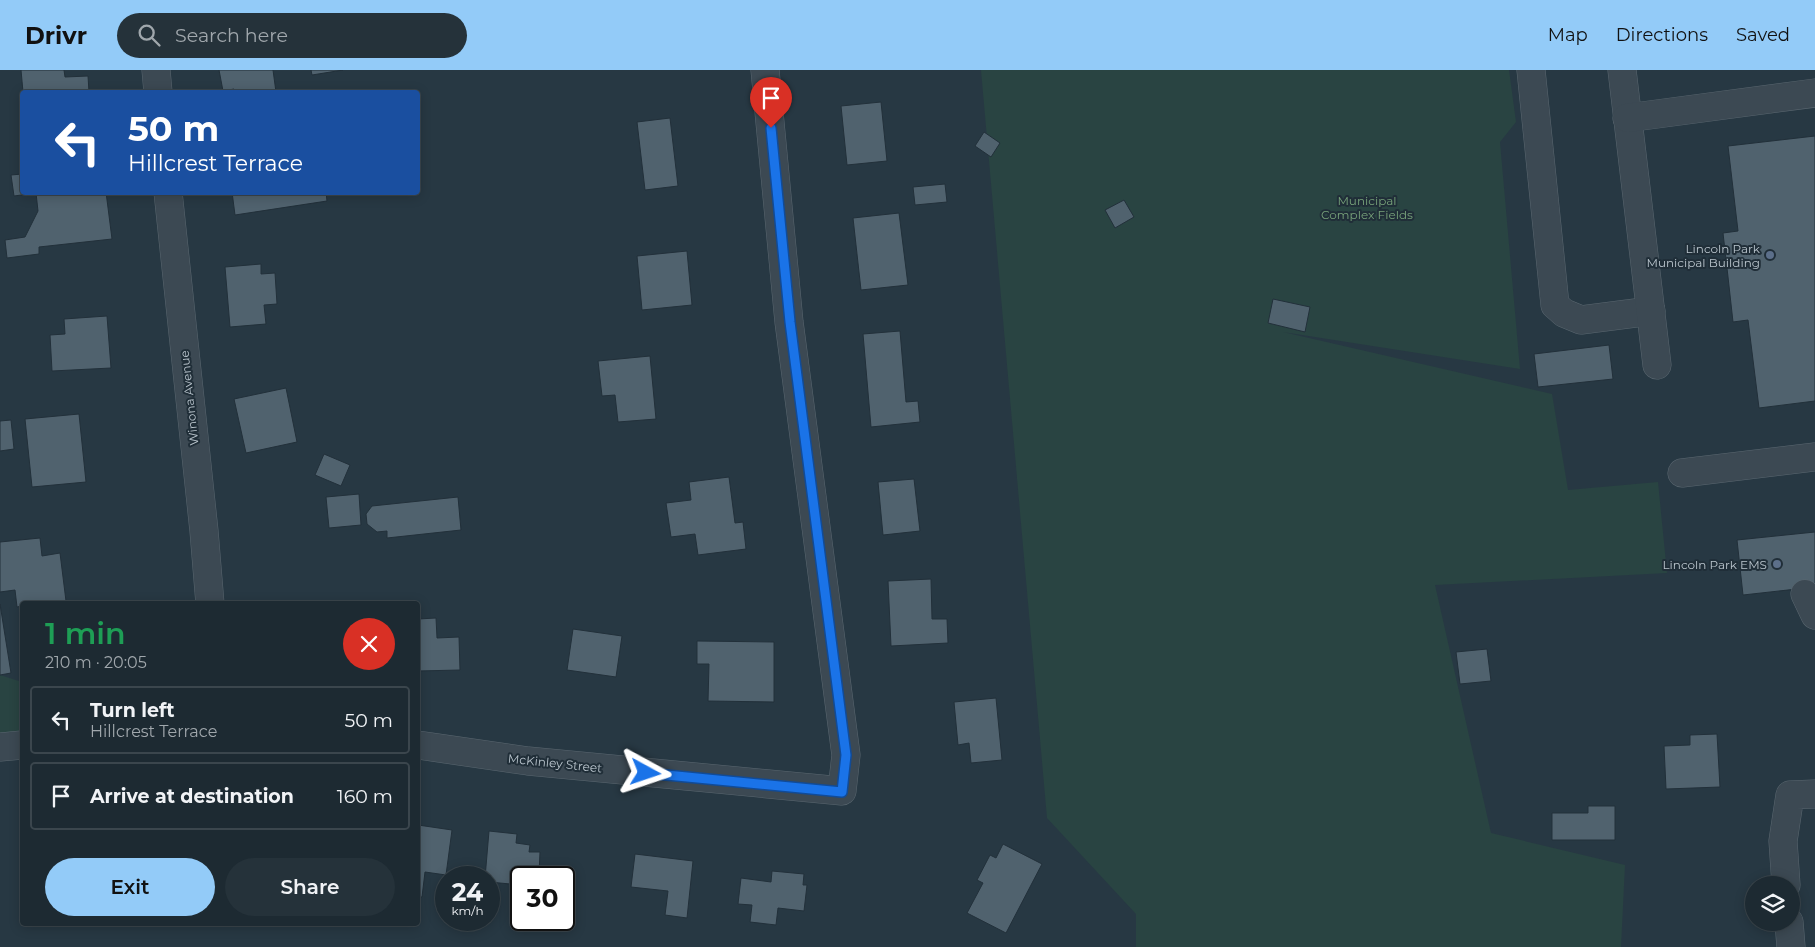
<!DOCTYPE html>
<html lang="en">
<head>
<meta charset="utf-8">
<style>
  body { margin:0; font-family:Montserrat,sans-serif; background:#25323a; color:#f1f3f6; height:100vh; display:flex; flex-direction:column; font-size:19px; white-space:nowrap }
  * { box-sizing:border-box; margin:0 }
  p { font-size:16px; color:#a0a7ac }
  .icon { flex:none; width:28px; height:28px; fill:none; stroke:currentColor; stroke-width:2; stroke-linecap:round; stroke-linejoin:round }
  .map { position:relative; flex:1; overflow:hidden }
  .sheet { position:absolute; left:20px; top:531px; width:400px; height:325px; display:flex; flex-direction:column; background:#1d2a32; border-radius:5px; box-shadow:0 2px 12px #0003,0 0 0 1px #3b464d }
  .sheet>* { flex:none }
  .banner { position:absolute; left:20px; top:20px; width:400px; height:105px; border-radius:5px; box-shadow:0 2px 12px #0003,0 0 0 1px #3b464d; background:#1a4fa0; color:#fff; overflow:hidden }
  .fabs { position:absolute; left:1745px; top:806px; display:grid; gap:10px }
  .fabs a { display:grid; place-items:center; width:55px; height:55px; border-radius:50%; background:#1d2a32; box-shadow:0 2px 12px #0003,0 0 0 1px #3b464d; font-size:25px }
  .speed { position:absolute; left:435px; top:796px; display:flex; gap:10px; font-size:25px; font-weight:700; text-align:center }
  .speed>* { display:grid; place-content:center; width:65px; height:65px; border-radius:50%; background:#1d2a32; box-shadow:0 2px 12px #0003,0 0 0 1px #3b464d; line-height:1 }
  .speed small { font-size:12px; font-weight:400 }
  .speed .limit { border:2px solid #111; border-radius:8px; background:#fff; color:#111 }
  .pin { position:absolute; display:grid; place-items:center; width:42px; height:42px; color:#fff; margin:-51px -21px; border-radius:50% 50% 50% 0; rotate:-45deg; box-shadow:0 0 5px #0007 }
  .pin .icon { rotate:45deg }
  .me { position:absolute; width:55px; margin:-28px; rotate:95deg; stroke-linejoin:round; filter:drop-shadow(0 0 4px #0008) }
  .turn { display:flex; align-items:center; gap:18px; height:105px; padding:0 25px; font-size:22px }
  .turn .icon { width:65px; height:65px; stroke-width:2.5 }
  .turn b { display:block; font-size:35px; line-height:42px }
  .round { display:grid; place-items:center; flex:none; width:52px; height:52px; border-radius:26px; background:#25323a }
  .head { display:flex; align-items:center; justify-content:space-between; height:85px; padding:0 25px }
  h1 { font-size:30px; font-weight:600; line-height:38px; color:#1e9e55 }
  .primary-button { display:flex; gap:10px; margin-top:auto; padding:10px 25px }
  .primary-button a { flex:1; height:58px; border-radius:30px; background:#93cbf8; color:#111; font-size:20px; font-weight:600; line-height:58px; text-align:center }
  .primary-button a+a { background:#25323a; color:#f1f3f6 }
  ul { padding:0; list-style:none }
  li { display:flex; align-items:center; gap:15px; height:68px; margin:0 10px 8px; padding:0 15px; border:2px solid #3b464d; border-radius:5px }
  li div { flex:1 }
  li b { display:block; font-size:19px }
  li em { font-style:normal }
  header { display:flex; align-items:center; gap:30px; box-sizing:border-box; height:70px; padding:0 25px; background:#93cbf8; color:#111 }
  header strong { font-size:24px }
  nav { display:flex; gap:28px; margin-inline-start:auto; font-size:18px }
  .search { width:350px; height:45px; background:#25323a; display:flex; align-items:center; gap:12px; box-sizing:border-box; padding:0 18px; border-radius:28px; color:#a0a7ac; font-size:19px }
  .map>svg:first-child { display:block }
  .green { fill:#294442 }
  .building { fill:#50626e; stroke:#22303a }
  .lines { fill:none; stroke-linecap:round; stroke-linejoin:round }
  .minor-casing { stroke:#5a6770; stroke-width:29 }
  .minor { stroke:#3c4953; stroke-width:28 }
  .route-casing { stroke:#114b97; stroke-width:12 }
  .route { stroke:#1a73e8; stroke-width:9 }
  .service-dot { fill:#5c6f8a; stroke:#202e38; stroke-width:2 }
  .labels { text-anchor:middle; dominant-baseline:central; stroke-width:4; stroke-linejoin:round; paint-order:stroke }
  .park-label { font-size:12px; fill:#77a27a; stroke:#202e38 }
  .poi-label { font-size:12px; fill:#b9c4cc; stroke:#202e38; text-anchor:end }
  .street-label { font-size:12px; fill:#b9c4cc; stroke:#202e38 }
</style>
</head>
<body>
<header>
<strong>Drivr</strong>
<div class="search"><svg class="icon" aria-label="search" viewBox="0 0 24 24"><circle cx="10" cy="10" r="6"/><path d="M15 15l6 6"/></svg>Search here</div>
<nav><a>Map</a><a>Directions</a><a>Saved</a></nav>
</header>
<div class="map">
<svg width="1815" height="877" viewBox="0 0 1815 877">
  <rect width="100%" height="100%" fill="#273843"/>
  <g class="green">
    <polygon points="981,0 1509,0 1516,52 1500,72 1520,299 1283,262 1552,324 1568,420 1658,412 1667,503 1435,515 1491,763 1625,795 1621,877 1136,877 1136,844 1047,748"/>
    <polygon points="0,605 22,612 22,679 0,683"/>
  </g>
  <g class="building">
    <polygon points="21,0 64,0 65,7 88,6 89,22 23,22"/>
    <polygon points="219,0 273,0 276,22 235,22 234,19 223,21"/>
    <polygon points="311,0 343,0 312,5"/>
    <polygon points="881,32 887,91 847,95 841,36"/>
    <polygon points="670,48 678,116 645,120 637,52"/>
    <polygon points="984,62 1000,73 991,87 975,76"/>
    <polygon points="1815,66 1815,331 1759,338 1748,250 1733,252 1728,207 1723,163 1738,161 1728,76"/>
    <polygon points="22,104 22,122 106,122 112,169 39,177 39,184 7,188 5,170 25,167 38,141 36,123 14,126 11,105"/>
    <polygon points="945,114 947,132 915,135 913,117"/>
    <polygon points="232,122 326,122 327,131 235,145"/>
    <polygon points="1124,130 1134,147 1115,158 1105,140"/>
    <polygon points="899,143 908,215 861,220 853,148"/>
    <polygon points="687,181 692,235 642,240 637,186"/>
    <polygon points="261,194 261,204 275,203 277,234 264,235 266,254 230,257 225,197"/>
    <polygon points="1273,229 1310,237 1305,262 1268,253"/>
    <polygon points="107,246 111,298 52,301 50,265 65,264 64,249"/>
    <polygon points="900,261 906,332 918,331 920,352 871,357 863,264"/>
    <polygon points="1609,275 1613,309 1538,317 1534,284"/>
    <polygon points="650,286 656,349 618,352 615,325 602,326 598,291"/>
    <polygon points="286,318 297,372 246,383 234,329"/>
    <polygon points="79,344 86,412 32,417 25,349"/>
    <polygon points="11,350 14,379 0,381 0,351"/>
    <polygon points="324,384 350,395 341,416 315,405"/>
    <polygon points="729,407 735,453 743,452 746,479 698,485 695,464 671,467 666,433 691,430 689,412"/>
    <polygon points="914,409 920,461 883,465 878,412"/>
    <polygon points="359,424 361,455 329,458 326,427"/>
    <polygon points="458,427 461,460 387,468 387,461 377,462 367,454 366,444 372,436"/>
    <polygon points="1815,462 1815,517 1743,525 1737,470"/>
    <polygon points="40,468 42,486 60,483 66,531 44,534 22,534 22,536 17,537 15,520 0,522 0,472"/>
    <polygon points="931,509 932,549 947,549 948,573 891,576 888,511"/>
    <polygon points="0,534 11,603 0,605"/>
    <polygon points="436,548 437,568 459,567 460,600 418,601 418,549"/>
    <polygon points="573,559 622,566 616,607 567,600"/>
    <polygon points="697,571 774,572 774,632 708,631 709,594 697,594"/>
    <polygon points="1487,579 1491,611 1460,614 1456,582"/>
    <polygon points="996,628 1002,690 971,693 969,673 958,675 954,632"/>
    <polygon points="1717,664 1720,717 1666,719 1664,676 1690,675 1690,665"/>
    <polygon points="1588,736 1615,736 1615,770 1552,770 1552,743 1588,743"/>
    <polygon points="418,755 452,760 446,805 425,802 422,827 418,827"/>
    <polygon points="489,761 517,764 516,773 530,775 529,782 540,782 539,805 527,804 527,808 521,808 521,815 489,812 489,808 485,808"/>
    <polygon points="1003,774 1042,794 1006,863 967,843 983,813 977,810 990,785 996,788"/>
    <polygon points="635,784 693,791 687,848 665,845 668,821 631,817"/>
    <polygon points="772,801 804,804 803,815 807,815 804,841 778,838 776,855 750,852 752,835 738,834 741,808 771,812"/>
    <polygon points="564,817 570,817 568,844 564,844"/>
  </g>
  <g class="lines">
    <defs>
      <g id="minor">
        <polyline points="156,0 158,22"/>
        <polyline points="1531,0 1555,235 1564,243 1581,250 1651,241"/>
        <polyline points="1622,0 1657,295"/>
        <polyline points="1627,48 1815,23"/>
        <polyline points="168,122 204,461 210,534"/>
        <polyline points="1682,403 1815,387"/>
        <polyline points="1805,524 1815,545"/>
        <polyline points="418,675 528,691 842,721 846,685 789,252 765,0"/>
        <polyline points="0,677 22,675"/>
        <polyline points="1786,815 1783,771 1790,725 1815,724"/>
        <polyline points="1789,852 1791,877"/>
      </g>
    </defs>
    <use href="#minor" class="minor-casing"/>
    <use href="#minor" class="minor"/>
  </g>
  <g class="lines">
    <defs>
      <polyline id="route" points="646,703 842,722 846,685 790,252 771,58"/>
    </defs>
    <use href="#route" class="route-casing"/>
    <use href="#route" class="route"/>
  </g>
  <g class="service-dot">
    <circle cx="1770" cy="185" r="5"/>
    <circle cx="1777" cy="494" r="5"/>
  </g>
  <g class="labels">
    <g class="park-label">
      <text x="1367" y="130">Municipal<tspan x="1367" dy="14">Complex Fields</tspan></text>
    </g>
    <g class="poi-label">
      <text x="1760" y="178">Lincoln Park<tspan x="1760" dy="14">Municipal Building</tspan></text>
      <text x="1767" y="494">Lincoln Park EMS</text>
    </g>
    <g class="street-label">
      <text transform="translate(189 328) rotate(-96)">Winona Avenue</text>
      <text transform="translate(555 693) rotate(6)">McKinley Street</text>
    </g>
  </g>
</svg>
<div class="fabs">
<a><svg class="icon" aria-label="layers" viewBox="0 0 24 24"><path d="M12 4l9 5-9 5-9-5zM3 14l9 5 9-5"/></svg></a>
</div>
<div class="speed"><div>24<small>km/h</small></div><div class="limit">30</div></div>
<div class="pin" style="left:771px;top:58px;background:#d93025"><svg class="icon" aria-label="arrive" viewBox="0 0 24 24"><path d="M6 21V4h12l-3 4 3 4H6"/></svg></div>
<svg class="me" style="left:646px;top:703px" viewBox="-20 -20 40 40"><path d="M0-17L14 15 0 8-14 15z" fill="#1a73e8" stroke="#fff" stroke-width="4"/></svg>
<div class="banner">
<div class="turn"><svg class="icon" aria-label="left" viewBox="0 0 24 24"><path d="M17 20v-9H6M10 6l-5 5 5 5"/></svg><div><b>50 m</b>Hillcrest Terrace</div></div>
</div>
<section class="sheet">
<div class="head"><div><h1>1 min</h1><p>210 m · 20:05</p></div><a class="round" style="background:#d93025;color:#fff"><svg class="icon" aria-label="close" viewBox="0 0 24 24"><path d="M6 6l12 12M18 6L6 18"/></svg></a></div>
<ul>
<li><svg class="icon" aria-label="left" viewBox="0 0 24 24"><path d="M17 20v-9H6M10 6l-5 5 5 5"/></svg><div><b>Turn left</b><p>Hillcrest Terrace</p></div><em>50 m</em></li>
<li><svg class="icon" aria-label="arrive" viewBox="0 0 24 24"><path d="M6 21V4h12l-3 4 3 4H6"/></svg><div><b>Arrive at destination</b></div><em>160 m</em></li>
</ul>
<div class="primary-button"><a>Exit</a><a>Share</a></div>
</section>
</div>
</body>
</html>
